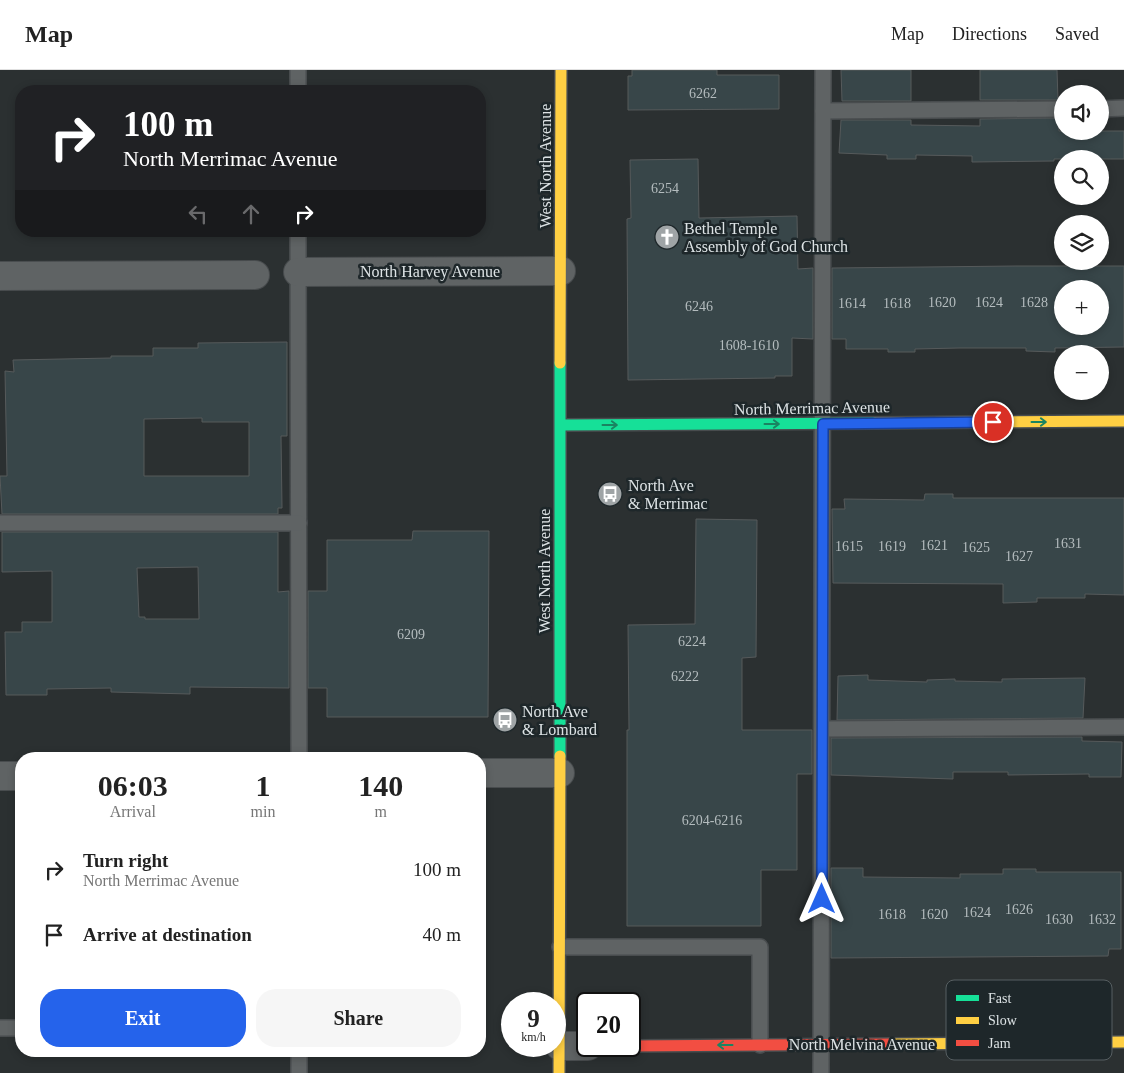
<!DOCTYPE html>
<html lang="en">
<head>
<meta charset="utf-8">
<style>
  body { margin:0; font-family:Georgia,serif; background:#f6f6f6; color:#222; height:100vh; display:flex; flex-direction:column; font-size:19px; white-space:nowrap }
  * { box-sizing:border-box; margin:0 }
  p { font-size:16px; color:#767676 }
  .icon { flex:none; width:28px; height:28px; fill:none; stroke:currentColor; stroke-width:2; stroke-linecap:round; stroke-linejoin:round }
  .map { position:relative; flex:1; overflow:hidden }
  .drawer { position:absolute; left:15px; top:682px; width:471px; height:305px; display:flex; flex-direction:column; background:#fff; border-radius:20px; box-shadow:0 2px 8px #0003 }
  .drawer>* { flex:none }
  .banner { position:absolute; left:15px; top:15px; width:471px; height:152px; border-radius:20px; box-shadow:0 2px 8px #0003; background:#202124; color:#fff; overflow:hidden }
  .buttons { position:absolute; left:1054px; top:15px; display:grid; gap:10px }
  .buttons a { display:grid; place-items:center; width:55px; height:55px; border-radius:50%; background:#fff; box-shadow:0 2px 8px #0003; font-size:25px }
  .speed { position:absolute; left:501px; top:922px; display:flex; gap:10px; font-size:25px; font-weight:700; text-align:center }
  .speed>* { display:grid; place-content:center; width:65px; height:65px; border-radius:50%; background:#fff; box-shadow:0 2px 8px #0003; line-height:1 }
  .speed small { font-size:12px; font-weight:400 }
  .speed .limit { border:2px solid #111; border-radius:8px; background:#fff; color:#111 }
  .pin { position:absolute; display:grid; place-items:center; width:42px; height:42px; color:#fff; margin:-21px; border:2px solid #fff; border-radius:50%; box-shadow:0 1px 5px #0007 }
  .me { position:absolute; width:55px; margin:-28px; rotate:0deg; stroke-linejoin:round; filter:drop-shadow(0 0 4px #0008) }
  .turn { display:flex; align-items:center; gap:18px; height:105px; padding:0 25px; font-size:22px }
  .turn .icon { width:65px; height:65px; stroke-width:2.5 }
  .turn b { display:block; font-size:35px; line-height:42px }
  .lanes { display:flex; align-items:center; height:48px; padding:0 25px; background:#0003; justify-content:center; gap:25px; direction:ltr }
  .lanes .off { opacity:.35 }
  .eta { display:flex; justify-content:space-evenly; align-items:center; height:85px; text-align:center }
  .eta b { font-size:30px; font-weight:800; line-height:35px }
  .action { display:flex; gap:10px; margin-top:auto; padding:10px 25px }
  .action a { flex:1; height:58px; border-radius:20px; background:#2563eb; color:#fff; font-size:20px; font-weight:800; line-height:58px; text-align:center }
  .action a+a { background:#f6f6f6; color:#222 }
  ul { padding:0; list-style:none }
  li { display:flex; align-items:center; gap:15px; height:65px; padding:0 25px }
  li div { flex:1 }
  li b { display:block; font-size:19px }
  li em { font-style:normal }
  header { display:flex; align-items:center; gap:30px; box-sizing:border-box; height:70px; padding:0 25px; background:#fff; border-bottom:1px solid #e0e0e0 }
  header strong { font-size:24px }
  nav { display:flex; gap:28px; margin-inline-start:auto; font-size:18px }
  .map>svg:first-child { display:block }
  .building { fill:#384649; stroke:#565a5b; fill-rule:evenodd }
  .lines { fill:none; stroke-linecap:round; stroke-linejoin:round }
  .lane-casing { stroke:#484c4e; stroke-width:18 }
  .street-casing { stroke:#484c4e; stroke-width:30 }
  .fast-casing { stroke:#484c4e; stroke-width:14 }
  .slow-casing { stroke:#484c4e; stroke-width:14 }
  .jam-casing { stroke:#484c4e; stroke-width:14 }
  .lane { stroke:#5f6364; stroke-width:15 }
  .street { stroke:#5f6364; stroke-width:28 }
  .fast { stroke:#16e098; stroke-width:11 }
  .slow { stroke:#ffcf43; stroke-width:11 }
  .jam { stroke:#f24e42; stroke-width:11 }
  .oneway { stroke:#1a8461 }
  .route-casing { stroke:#184099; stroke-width:12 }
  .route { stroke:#2563eb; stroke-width:9 }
  .labels { text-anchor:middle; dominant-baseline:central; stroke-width:5; stroke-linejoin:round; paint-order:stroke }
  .number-label { font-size:14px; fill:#b4bcbe }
  .street-label { font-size:16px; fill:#dde3e5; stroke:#1e272a }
  .poi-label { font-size:16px; fill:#dde3e5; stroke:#1e272a; text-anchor:start }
  .key { fill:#1e272a; stroke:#575f62; stroke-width:1 }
  .key-label { font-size:14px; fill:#dde3e5 }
</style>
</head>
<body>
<header>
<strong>Map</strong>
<nav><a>Map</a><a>Directions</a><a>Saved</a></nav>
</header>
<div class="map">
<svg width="1124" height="1003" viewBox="0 0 1124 1003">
  <rect width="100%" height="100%" fill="#2b3031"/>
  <g class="building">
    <polygon points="632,0 717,0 717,5 779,5 779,39 628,40 628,6 632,6"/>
    <polygon points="841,0 911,0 911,31 842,31"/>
    <polygon points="980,0 1057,0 1058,30 980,30"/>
    <polygon points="1058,48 1059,61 1124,61 1124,89 1054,89 1054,91 972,92 972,86 916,85 916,89 887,89 887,85 839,83 841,50 911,50 911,55 980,56 980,49"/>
    <polygon points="698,89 699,148 797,146 798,199 813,198 813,269 792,268 792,306 775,306 775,308 628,310 627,149 631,148 630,90"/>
    <path d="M1016,196H1124V277L1055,278V282L1026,281V278H959L915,279V282H888V279H846V269H832V198ZM1062,219H1100V256H1062Z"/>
    <path d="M287,272V366H281L282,438H278V444H2L0,406H7L5,301L14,302L13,290L111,288V286H153V278H198V273ZM202,348V352H249V406H144V349Z"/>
    <polygon points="925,424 953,424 953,428 1124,428 1124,525 1085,524 1085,528 1037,528 1037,532 1003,533 1003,514 833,513 832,439 845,439 844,429 924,430"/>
    <polygon points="696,449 757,450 756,587 742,588 742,660 812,660 812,704 797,704 797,800 761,800 761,856 627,856 627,660 629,660 628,555 695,554"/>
    <polygon points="413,461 489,461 488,647 327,647 327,618 308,618 308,521 327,521 327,470 412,470"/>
    <path d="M2,462H278V522L289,521V618L190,617V624L111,622V618L47,619V625H6L5,562H22V552H52V501L2,502ZM198,497L199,549H145V547H139L137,498Z"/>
    <polygon points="868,605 868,610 927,612 927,610 955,609 955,611 1002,612 1002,609 1085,608 1083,648 837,650 838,606"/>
    <polygon points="1082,667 1082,671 1122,672 1121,707 1089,707 1089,704 1008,705 1008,702 953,702 953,709 831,705 831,668"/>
    <polygon points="831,798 863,798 863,807 960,808 960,804 1003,804 1003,799 1036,799 1036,802 1121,802 1121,879 1109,879 1108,886 831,888"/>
  </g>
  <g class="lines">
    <defs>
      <g id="lane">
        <polyline points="298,0 298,21"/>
        <polyline points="1100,39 1124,38"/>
        <polyline points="823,41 1062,39"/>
        <polyline points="298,161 299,689"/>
        <polyline points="0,453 299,453"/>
        <polyline points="822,659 1124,657"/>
        <polyline points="560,877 760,877 760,975"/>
        <polyline points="0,958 21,958"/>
        <polyline points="299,1003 299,981"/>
        <polyline points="821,1003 823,0"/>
      </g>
      <g id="street">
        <polyline points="298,202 561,201"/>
        <polyline points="0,206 255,205"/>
        <polyline points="480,703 560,703"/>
        <polyline points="0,706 21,706"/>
        <polyline points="560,976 588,976"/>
      </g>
      <g id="fast">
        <polyline points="561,355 875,353"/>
        <polyline points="560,686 560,293"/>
      </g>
      <g id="slow">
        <polyline points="560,293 561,0"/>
        <polyline points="875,353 1124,351"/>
        <polyline points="892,974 1124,972"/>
        <polyline points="559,1003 560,686"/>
      </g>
      <polyline id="jam" points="630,976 892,974"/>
    </defs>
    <use href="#lane" class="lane-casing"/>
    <use href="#street" class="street-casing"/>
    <use href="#fast" class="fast-casing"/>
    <use href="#slow" class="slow-casing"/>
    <use href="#jam" class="jam-casing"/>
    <use href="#lane" class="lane"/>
    <use href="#street" class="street"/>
    <use href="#fast" class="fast"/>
    <use href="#slow" class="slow"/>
    <use href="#jam" class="jam"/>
  </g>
  <defs><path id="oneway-shaft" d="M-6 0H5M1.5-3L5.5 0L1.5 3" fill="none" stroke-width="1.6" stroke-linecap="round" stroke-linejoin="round" transform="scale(1.25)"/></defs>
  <g class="oneway">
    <use href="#oneway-shaft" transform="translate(1039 352)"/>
    <use href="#oneway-shaft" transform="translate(772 354)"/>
    <use href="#oneway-shaft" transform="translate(610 355)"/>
    <use href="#oneway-shaft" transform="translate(725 975) rotate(180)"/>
  </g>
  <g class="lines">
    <defs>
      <polyline id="route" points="822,829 823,354 993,352"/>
    </defs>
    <use href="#route" class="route-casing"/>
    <use href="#route" class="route"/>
  </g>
  <defs>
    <symbol id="church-disc" viewBox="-11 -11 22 22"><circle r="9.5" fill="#9fa4a6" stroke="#1e272a"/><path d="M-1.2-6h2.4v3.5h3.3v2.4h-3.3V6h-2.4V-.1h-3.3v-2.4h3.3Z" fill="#fff"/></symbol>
    <symbol id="bus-disc" viewBox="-11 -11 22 22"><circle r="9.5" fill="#9fa4a6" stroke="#1e272a"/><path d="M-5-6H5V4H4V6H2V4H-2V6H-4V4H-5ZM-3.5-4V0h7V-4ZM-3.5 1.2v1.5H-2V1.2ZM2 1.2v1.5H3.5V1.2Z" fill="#fff"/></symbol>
  </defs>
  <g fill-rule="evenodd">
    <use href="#church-disc" x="653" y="153" width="28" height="28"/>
    <use href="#bus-disc" x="596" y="410" width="28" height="28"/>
    <use href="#bus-disc" x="491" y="636" width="28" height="28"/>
  </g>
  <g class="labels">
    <g class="number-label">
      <text x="703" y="23">6262</text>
      <text x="665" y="118">6254</text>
      <text x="942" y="232">1620</text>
      <text x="989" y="232">1624</text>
      <text x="1034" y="232">1628</text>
      <text x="852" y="233">1614</text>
      <text x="897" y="233">1618</text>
      <text x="699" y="236">6246</text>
      <text x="749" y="275">1608-1610</text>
      <text x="1068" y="473">1631</text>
      <text x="934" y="475">1621</text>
      <text x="849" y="476">1615</text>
      <text x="892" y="476">1619</text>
      <text x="976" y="477">1625</text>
      <text x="1019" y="486">1627</text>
      <text x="411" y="564">6209</text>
      <text x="692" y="571">6224</text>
      <text x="685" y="606">6222</text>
      <text x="712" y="750">6204-6216</text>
      <text x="1019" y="839">1626</text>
      <text x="977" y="842">1624</text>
      <text x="892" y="844">1618</text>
      <text x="934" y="844">1620</text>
      <text x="1059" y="849">1630</text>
      <text x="1102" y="849">1632</text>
    </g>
    <g class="street-label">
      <text transform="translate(545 96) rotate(-90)">West North Avenue</text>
      <text x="430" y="201">North Harvey Avenue</text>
      <text transform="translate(812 338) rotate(-1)">North Merrimac Avenue</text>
      <text transform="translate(544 501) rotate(-90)">West North Avenue</text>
      <text x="862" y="974">North Melvina Avenue</text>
    </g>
    <g class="poi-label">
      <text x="684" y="158">Bethel Temple<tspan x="684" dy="18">Assembly of God Church</tspan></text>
      <text x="628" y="415">North Ave<tspan x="628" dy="18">&amp; Merrimac</tspan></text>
      <text x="522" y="641">North Ave<tspan x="522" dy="18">&amp; Lombard</tspan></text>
    </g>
  </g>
  <rect x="946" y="910" width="166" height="80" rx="8" class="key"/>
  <rect x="956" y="925" width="23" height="6" fill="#16e098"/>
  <rect x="956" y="947" width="23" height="7" fill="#ffcf43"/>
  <rect x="956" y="970" width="23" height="6" fill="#f24e42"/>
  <g class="key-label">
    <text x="988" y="933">Fast</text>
    <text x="988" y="955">Slow</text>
    <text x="988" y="978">Jam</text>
  </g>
</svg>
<div class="buttons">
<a><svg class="icon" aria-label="sound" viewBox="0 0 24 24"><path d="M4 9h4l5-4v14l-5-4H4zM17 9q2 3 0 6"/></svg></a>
<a><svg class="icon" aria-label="search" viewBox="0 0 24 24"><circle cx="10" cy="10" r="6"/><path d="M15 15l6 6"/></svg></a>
<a><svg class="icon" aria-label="layers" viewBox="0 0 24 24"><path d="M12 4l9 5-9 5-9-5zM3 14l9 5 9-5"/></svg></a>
<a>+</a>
<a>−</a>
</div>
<div class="speed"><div>9<small>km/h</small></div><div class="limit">20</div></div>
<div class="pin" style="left:993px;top:352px;background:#d93025"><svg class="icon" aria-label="arrive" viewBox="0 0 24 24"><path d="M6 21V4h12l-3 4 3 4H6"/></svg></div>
<svg class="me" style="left:822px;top:829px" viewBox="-20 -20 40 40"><path d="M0-17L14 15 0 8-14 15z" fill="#2563eb" stroke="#fff" stroke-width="4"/></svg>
<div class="banner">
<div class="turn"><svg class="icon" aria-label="right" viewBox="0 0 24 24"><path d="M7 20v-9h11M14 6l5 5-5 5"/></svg><div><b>100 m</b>North Merrimac Avenue</div></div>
<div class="lanes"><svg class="icon off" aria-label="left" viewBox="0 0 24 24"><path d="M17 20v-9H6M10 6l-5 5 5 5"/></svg><svg class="icon off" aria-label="ahead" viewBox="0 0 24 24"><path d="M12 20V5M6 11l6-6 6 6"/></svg><svg class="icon" aria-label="right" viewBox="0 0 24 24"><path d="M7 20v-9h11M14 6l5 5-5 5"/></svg></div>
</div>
<section class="drawer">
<div class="eta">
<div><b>06:03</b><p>Arrival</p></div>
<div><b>1</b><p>min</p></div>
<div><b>140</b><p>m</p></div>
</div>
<ul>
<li><svg class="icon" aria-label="right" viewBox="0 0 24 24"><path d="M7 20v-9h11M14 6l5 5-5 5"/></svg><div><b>Turn right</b><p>North Merrimac Avenue</p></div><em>100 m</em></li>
<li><svg class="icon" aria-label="arrive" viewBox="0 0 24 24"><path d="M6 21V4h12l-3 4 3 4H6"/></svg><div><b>Arrive at destination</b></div><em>40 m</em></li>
</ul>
<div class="action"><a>Exit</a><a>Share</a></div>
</section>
</div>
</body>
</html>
